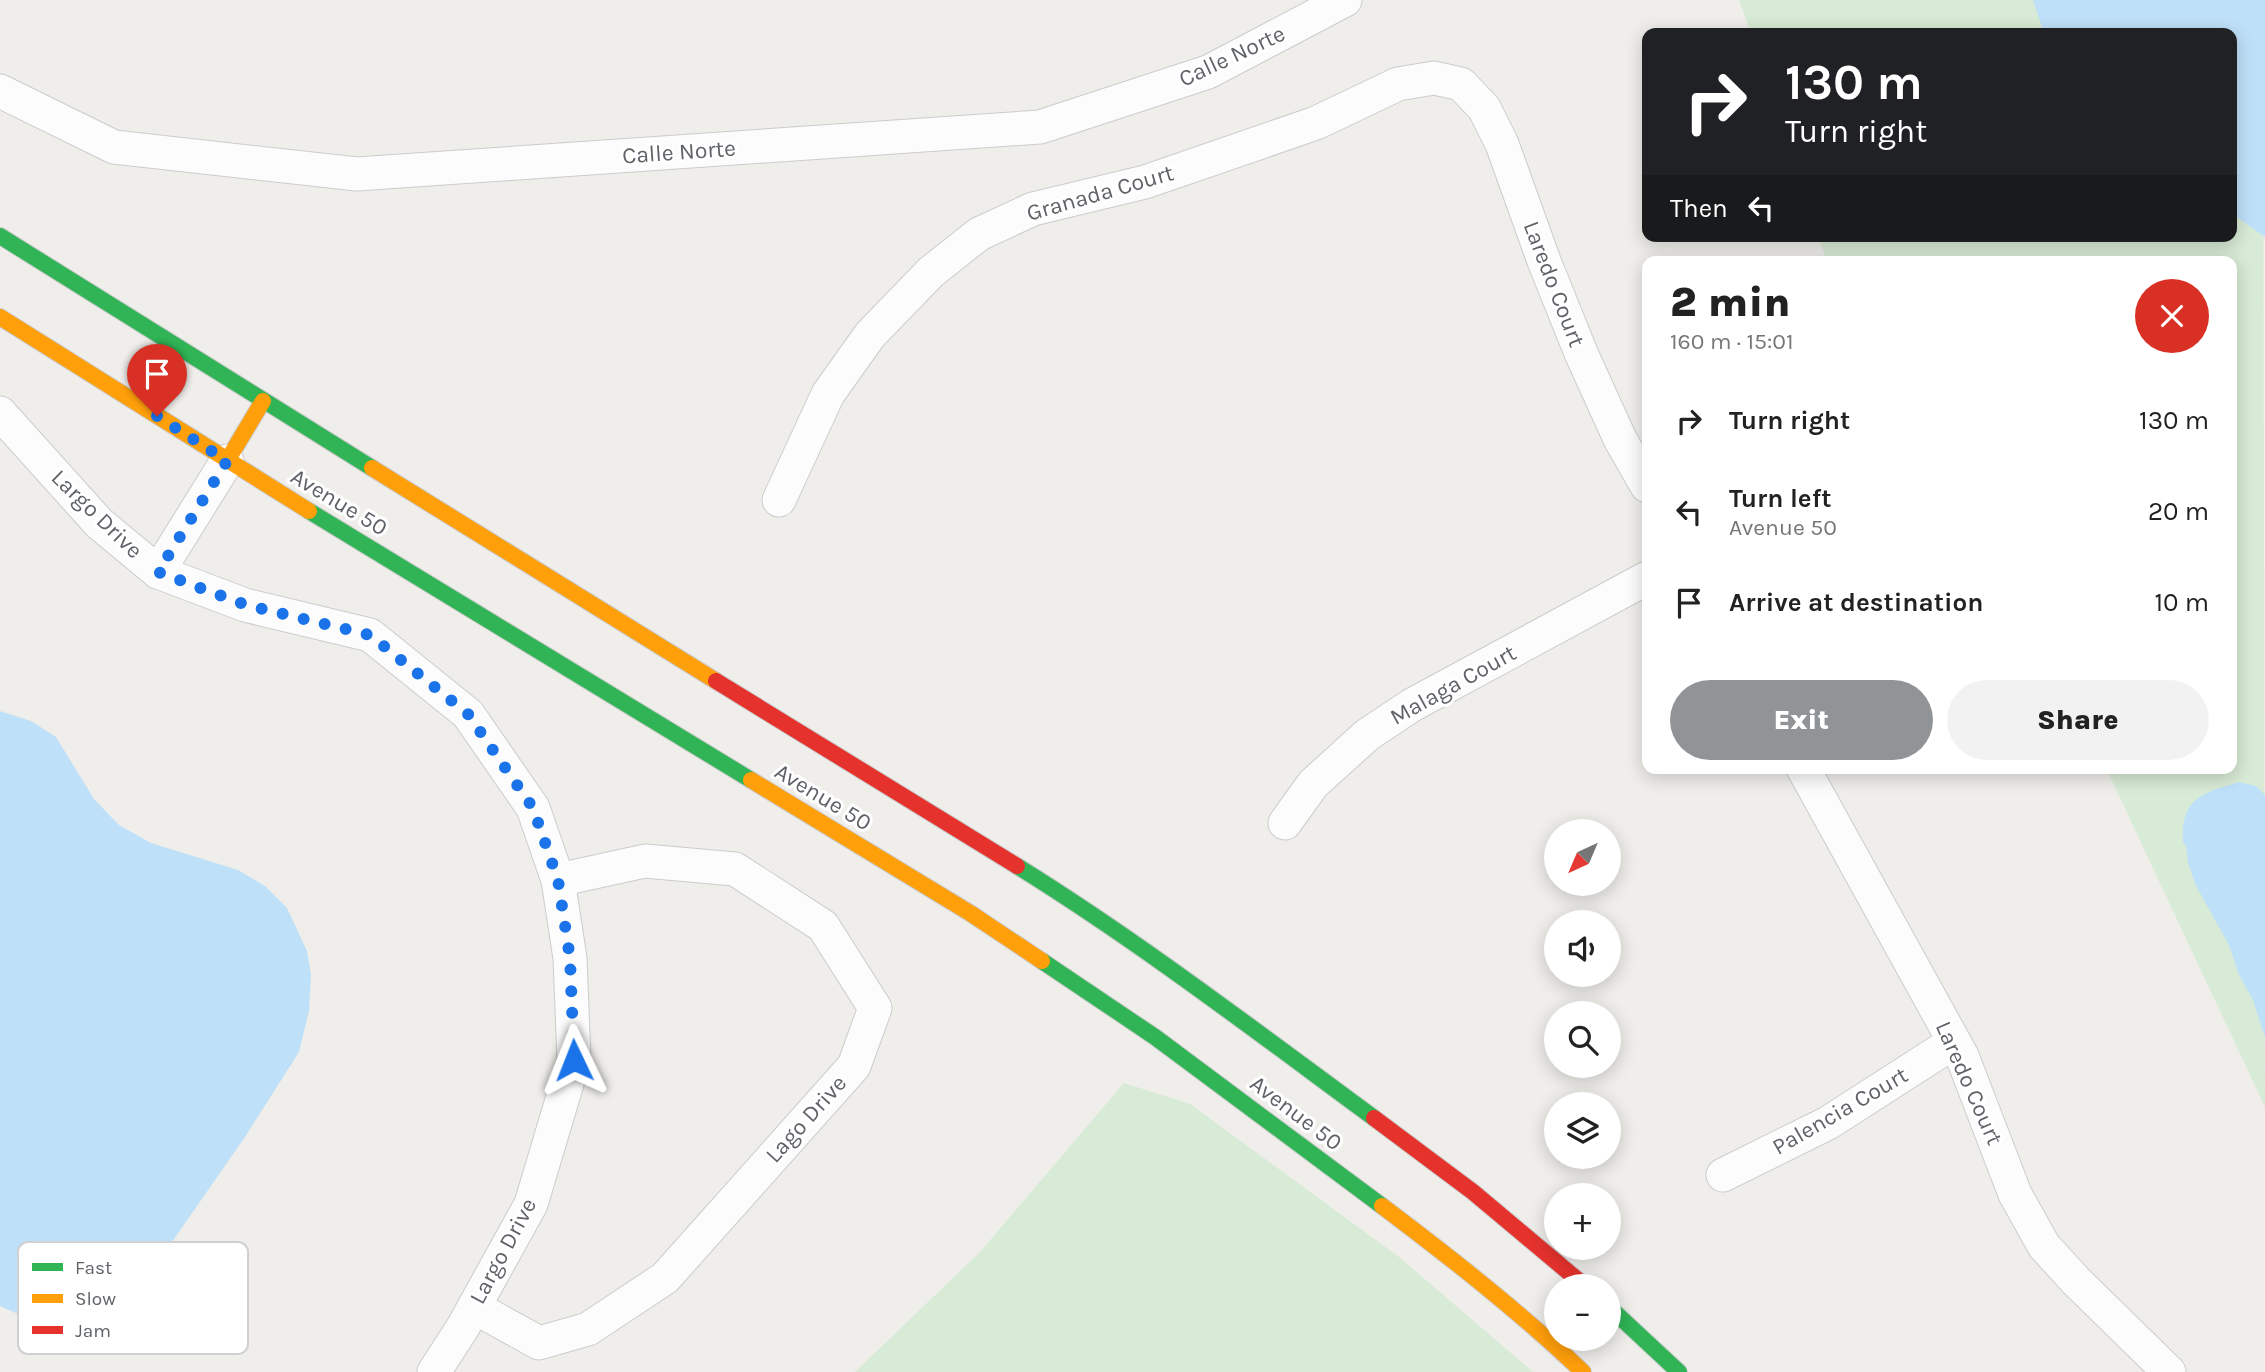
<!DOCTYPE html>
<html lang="en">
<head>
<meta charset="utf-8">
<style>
  body { margin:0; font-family:Karla,sans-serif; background:#f2f2f2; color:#222; height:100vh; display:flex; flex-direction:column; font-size:26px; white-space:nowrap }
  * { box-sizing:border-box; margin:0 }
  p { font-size:23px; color:#767676 }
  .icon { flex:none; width:38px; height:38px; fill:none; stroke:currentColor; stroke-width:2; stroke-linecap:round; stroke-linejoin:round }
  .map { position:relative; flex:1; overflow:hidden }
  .panel { position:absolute; left:1642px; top:256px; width:595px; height:518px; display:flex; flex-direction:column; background:#fff; border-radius:14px; box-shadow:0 4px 18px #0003 }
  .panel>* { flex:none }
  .hud { position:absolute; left:1642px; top:28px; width:595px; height:214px; border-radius:14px; box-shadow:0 4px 18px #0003; background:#202124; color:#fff; overflow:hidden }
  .needle { width:46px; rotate:224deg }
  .tools { position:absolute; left:1544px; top:819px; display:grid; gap:14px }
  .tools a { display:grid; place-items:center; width:77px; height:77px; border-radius:50%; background:#fff; box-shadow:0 4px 18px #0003; font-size:35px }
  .pin { position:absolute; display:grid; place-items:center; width:60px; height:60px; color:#fff; margin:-72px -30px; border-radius:50% 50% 50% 0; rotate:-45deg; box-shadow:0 0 7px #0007 }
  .pin .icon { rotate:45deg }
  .me { position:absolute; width:77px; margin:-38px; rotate:358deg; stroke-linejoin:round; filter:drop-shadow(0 0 5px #0008) }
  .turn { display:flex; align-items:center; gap:24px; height:147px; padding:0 28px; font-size:32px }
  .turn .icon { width:91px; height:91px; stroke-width:2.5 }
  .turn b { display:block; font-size:49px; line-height:60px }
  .then { display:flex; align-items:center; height:66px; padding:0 28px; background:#0003; gap:14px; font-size:26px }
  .round { display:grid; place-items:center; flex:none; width:74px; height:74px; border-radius:37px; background:#f2f2f2 }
  .headline { display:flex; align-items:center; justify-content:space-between; height:119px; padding:0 28px }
  h1 { font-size:42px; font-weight:800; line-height:52px }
  .cta { display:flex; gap:14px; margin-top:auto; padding:14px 28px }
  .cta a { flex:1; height:80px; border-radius:42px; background:#919496; color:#fff; font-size:28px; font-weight:800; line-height:80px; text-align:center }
  .cta a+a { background:#f2f2f2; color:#222 }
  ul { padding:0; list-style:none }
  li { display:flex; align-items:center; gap:21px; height:91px; padding:0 28px }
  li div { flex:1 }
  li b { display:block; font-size:26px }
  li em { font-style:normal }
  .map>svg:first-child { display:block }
  .green { fill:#d8ebd6 }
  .water { fill:#bfe0f9 }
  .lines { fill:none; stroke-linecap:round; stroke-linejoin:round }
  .street-casing { stroke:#cbcccc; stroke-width:35 }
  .fast-casing { stroke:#cacacb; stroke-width:18 }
  .slow-casing { stroke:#cacacb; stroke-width:18 }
  .jam-casing { stroke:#cacacb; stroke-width:18 }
  .street { stroke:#fdfcfc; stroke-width:33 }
  .fast { stroke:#30b455; stroke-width:16 }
  .slow { stroke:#ff9f0a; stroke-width:16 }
  .jam { stroke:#e5322d; stroke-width:16 }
  .route { stroke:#1a73e8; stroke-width:12; stroke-dasharray:0 21.6 }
  .labels { text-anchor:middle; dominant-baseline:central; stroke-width:6; stroke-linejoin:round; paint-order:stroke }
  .street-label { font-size:23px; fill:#5f6368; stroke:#fff }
  .key { fill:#fff; stroke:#cfd0d2; stroke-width:2 }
  .key-label { font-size:19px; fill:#5f6368 }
</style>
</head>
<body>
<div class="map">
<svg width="2265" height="1372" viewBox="0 0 2265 1372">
  <rect width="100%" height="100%" fill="#efeeea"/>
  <g class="green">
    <polygon points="1739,0 2263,0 2265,1107 2106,768 2231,768 2231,261 1827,261 1818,236 2231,236 2231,33 1751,33"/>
    <polygon points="1124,1083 1190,1104 1399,1257 1533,1372 855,1372 980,1252"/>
  </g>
  <g class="water">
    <polygon points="2033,0 2265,0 2265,237 2231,213 2231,33 2044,33"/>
    <polygon points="0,711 31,721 56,737 94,799 119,825 151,843 238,870 265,886 287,908 307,951 311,975 309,1011 299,1052 245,1137 142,1285 108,1315 76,1324 34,1321 0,1306"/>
    <path d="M2239,782L2256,786L2265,795V1038L2253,1000L2239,975L2229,945L2196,886L2188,863L2186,846L2183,842C2180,798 2203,793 2239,782Z"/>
  </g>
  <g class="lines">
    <defs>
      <g id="street">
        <polyline points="0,91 114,147 357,174 1040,127 1208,72 1345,0"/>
        <polyline points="0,413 99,523 158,572 245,605 370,635 468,714 533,808 558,880 570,958 574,1060 531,1204 463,1327 434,1372"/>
        <polyline points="779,500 828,394 870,335 931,272 979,234 1033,209 1145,182 1316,123 1398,84 1434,78 1461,84 1484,108 1502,144 1544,261 1581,353 1620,439 1647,486"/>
        <polyline points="158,572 227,461"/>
        <polyline points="1803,768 1962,1056 2015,1194 2044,1246 2076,1281 2169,1372"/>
        <polyline points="1285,823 1313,784 1367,735 1412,705 1647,578"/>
        <polyline points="1723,1175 1828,1123 1954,1042"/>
        <polyline points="474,1307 539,1343 588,1329 665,1278 854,1066 875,1008 823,926 735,869 645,861 558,880"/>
      </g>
      <g id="fast">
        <polyline points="0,236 372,468"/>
        <polyline points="309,511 751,780"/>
        <path d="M1017,866C1141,943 1257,1032 1374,1118"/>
        <polyline points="1042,961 1155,1037 1382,1206"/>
        <polyline points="1608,1306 1679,1372"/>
      </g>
      <g id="slow">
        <polyline points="0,317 309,511"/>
        <polyline points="227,461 263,401"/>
        <polyline points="372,468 716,681"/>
        <polyline points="751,780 970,913 1042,961"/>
        <path d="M1382,1206C1451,1258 1520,1312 1583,1372"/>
      </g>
      <g id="jam">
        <polyline points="716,681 1017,866"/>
        <polyline points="1374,1118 1473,1192 1585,1286"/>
      </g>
    </defs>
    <use href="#street" class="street-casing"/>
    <use href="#fast" class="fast-casing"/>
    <use href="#slow" class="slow-casing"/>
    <use href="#jam" class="jam-casing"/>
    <use href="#street" class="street"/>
    <use href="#fast" class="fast"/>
    <use href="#slow" class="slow"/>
    <use href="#jam" class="jam"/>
  </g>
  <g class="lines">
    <polyline class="route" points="157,416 227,461 158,572 246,605 370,635 468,714 533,808 558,880 570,958 574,1060"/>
  </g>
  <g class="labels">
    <g class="street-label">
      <text transform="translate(1232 56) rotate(-25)">Calle Norte</text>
      <text transform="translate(679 152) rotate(-4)">Calle Norte</text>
      <text transform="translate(1100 193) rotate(-16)">Granada Court</text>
      <text transform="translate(1554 284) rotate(69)">Laredo Court</text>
      <text transform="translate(339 502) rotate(31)">Avenue 50</text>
      <text transform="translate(97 514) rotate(44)">Largo Drive</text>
      <text transform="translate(1453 685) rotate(-29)">Malaga Court</text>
      <text transform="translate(823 797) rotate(31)">Avenue 50</text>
      <text transform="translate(1969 1083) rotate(66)">Laredo Court</text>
      <text transform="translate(1840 1111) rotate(-30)">Palencia Court</text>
      <text transform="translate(1296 1113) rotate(37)">Avenue 50</text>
      <text transform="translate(806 1119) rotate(-48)">Lago Drive</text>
      <text transform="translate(503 1251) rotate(-62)">Largo Drive</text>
    </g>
  </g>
  <rect x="18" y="1242" width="230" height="112" rx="10" class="key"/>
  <rect x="32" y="1263" width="31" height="8" fill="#30b455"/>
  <rect x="32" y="1294" width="31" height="9" fill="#ff9f0a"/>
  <rect x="32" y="1326" width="31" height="8" fill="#e5322d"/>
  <g class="key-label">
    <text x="75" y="1274">Fast</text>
    <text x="75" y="1305">Slow</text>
    <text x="75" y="1337">Jam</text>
  </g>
</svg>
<div class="tools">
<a><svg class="needle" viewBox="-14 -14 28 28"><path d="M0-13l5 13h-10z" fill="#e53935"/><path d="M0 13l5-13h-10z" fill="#767676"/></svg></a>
<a><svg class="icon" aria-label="sound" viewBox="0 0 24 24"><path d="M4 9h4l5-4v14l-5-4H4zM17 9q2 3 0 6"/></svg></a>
<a><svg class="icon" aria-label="search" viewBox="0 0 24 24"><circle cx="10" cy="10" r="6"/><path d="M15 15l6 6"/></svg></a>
<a><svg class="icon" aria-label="layers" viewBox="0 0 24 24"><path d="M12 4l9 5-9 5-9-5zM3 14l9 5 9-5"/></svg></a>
<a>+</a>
<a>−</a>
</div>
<div class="pin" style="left:157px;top:416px;background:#d93025"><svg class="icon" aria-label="arrive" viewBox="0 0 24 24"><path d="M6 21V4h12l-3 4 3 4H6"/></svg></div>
<svg class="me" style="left:574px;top:1060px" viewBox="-20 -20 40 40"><path d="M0-17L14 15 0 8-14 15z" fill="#1a73e8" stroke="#fff" stroke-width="4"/></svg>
<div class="hud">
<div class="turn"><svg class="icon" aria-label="right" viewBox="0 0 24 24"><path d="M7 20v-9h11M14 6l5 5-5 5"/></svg><div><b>130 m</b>Turn right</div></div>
<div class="then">Then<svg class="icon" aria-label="left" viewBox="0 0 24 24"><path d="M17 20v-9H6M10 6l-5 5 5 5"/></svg></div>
</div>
<section class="panel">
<div class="headline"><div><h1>2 min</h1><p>160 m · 15:01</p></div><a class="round" style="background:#d93025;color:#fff"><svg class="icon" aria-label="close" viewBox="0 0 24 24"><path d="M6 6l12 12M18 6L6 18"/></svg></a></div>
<ul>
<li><svg class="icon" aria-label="right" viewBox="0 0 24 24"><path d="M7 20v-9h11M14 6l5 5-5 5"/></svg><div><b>Turn right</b></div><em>130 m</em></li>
<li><svg class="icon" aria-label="left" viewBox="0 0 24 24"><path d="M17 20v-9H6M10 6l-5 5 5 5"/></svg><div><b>Turn left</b><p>Avenue 50</p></div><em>20 m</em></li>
<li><svg class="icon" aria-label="arrive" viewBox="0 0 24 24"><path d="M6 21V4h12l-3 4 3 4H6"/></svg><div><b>Arrive at destination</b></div><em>10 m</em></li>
</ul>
<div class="cta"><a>Exit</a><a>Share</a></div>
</section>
</div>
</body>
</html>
